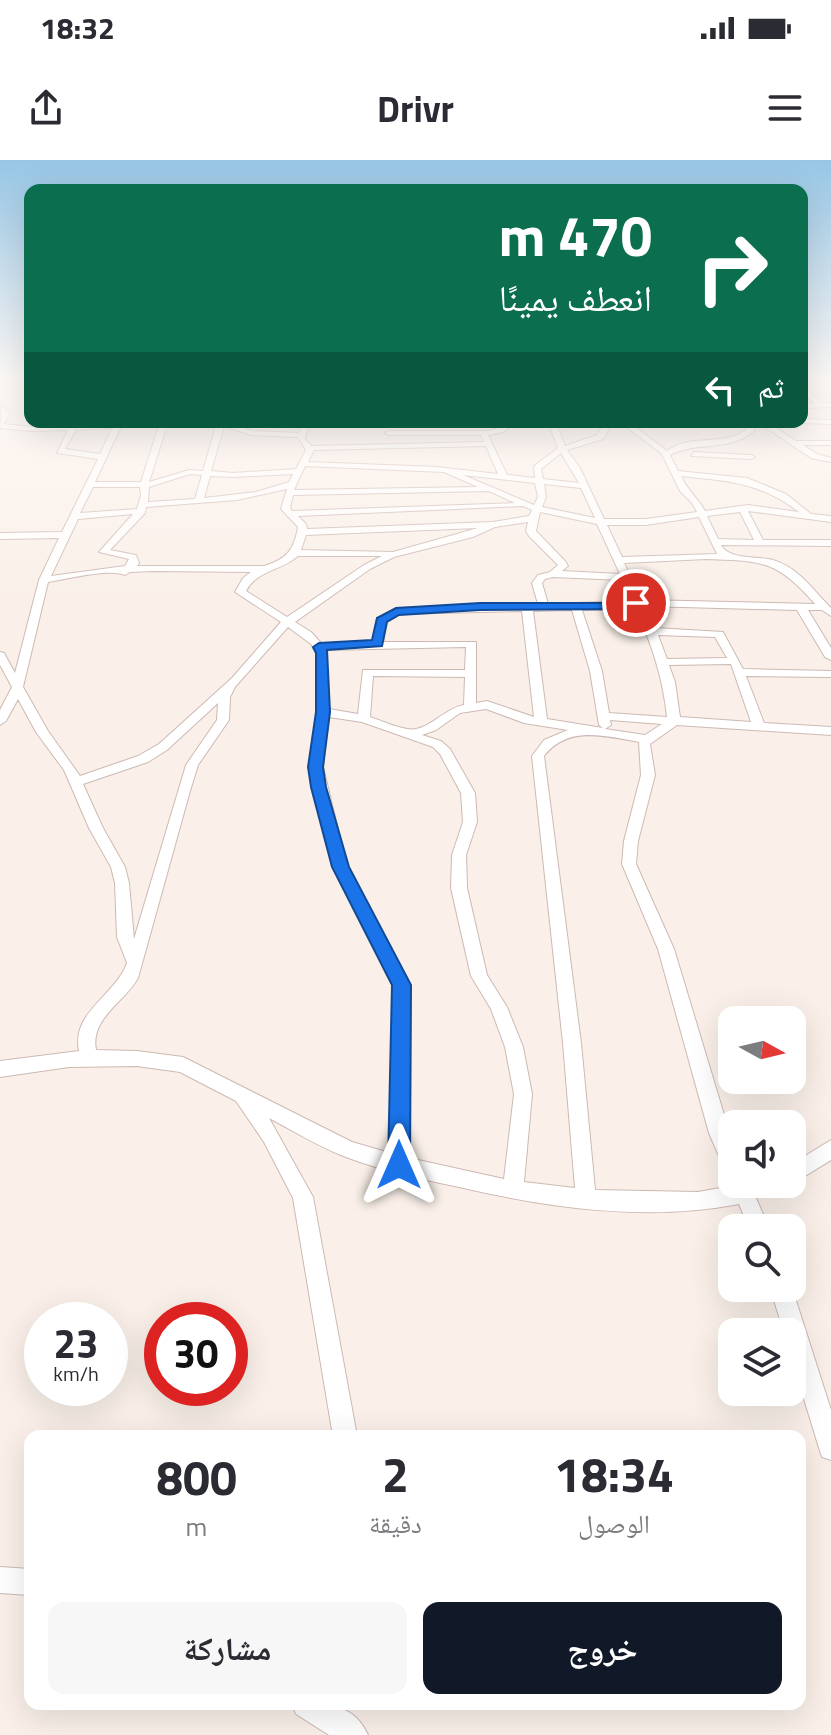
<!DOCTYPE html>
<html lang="ar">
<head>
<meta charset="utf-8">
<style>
  body { margin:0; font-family:"Titillium Web","Noto Naskh Arabic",sans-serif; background:#f7f7f7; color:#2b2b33; direction:rtl; height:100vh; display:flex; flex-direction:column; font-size:30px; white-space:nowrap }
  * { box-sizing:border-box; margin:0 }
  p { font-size:26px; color:#7c7c81 }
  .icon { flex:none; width:44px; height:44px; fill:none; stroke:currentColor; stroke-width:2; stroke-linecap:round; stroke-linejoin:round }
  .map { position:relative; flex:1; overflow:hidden; direction:ltr }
  .panel { position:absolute; left:24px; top:1270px; width:782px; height:280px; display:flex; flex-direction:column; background:#fff; border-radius:16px; box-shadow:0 8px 32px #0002; direction:rtl }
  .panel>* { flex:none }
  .hud { position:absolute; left:24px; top:24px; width:784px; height:244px; border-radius:16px; box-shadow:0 8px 32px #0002; direction:rtl; background:#0b6e4f; color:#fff; overflow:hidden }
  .needle { width:52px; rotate:98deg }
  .controls { position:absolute; left:718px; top:846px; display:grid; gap:16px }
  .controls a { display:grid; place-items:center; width:88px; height:88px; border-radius:16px; background:#fff; box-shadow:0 8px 32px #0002; font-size:40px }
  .speed { position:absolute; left:24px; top:1142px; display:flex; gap:16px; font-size:40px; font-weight:700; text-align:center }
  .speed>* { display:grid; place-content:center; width:104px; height:104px; border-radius:50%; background:#fff; box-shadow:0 8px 32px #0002; line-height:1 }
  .speed small { font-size:20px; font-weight:400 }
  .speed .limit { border:12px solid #d22; background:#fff; color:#111 }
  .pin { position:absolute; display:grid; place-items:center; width:68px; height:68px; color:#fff; margin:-34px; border:4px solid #fff; border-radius:50%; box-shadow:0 2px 8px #0007 }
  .me { position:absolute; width:88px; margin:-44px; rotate:0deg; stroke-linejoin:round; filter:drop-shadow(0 0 6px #0008) }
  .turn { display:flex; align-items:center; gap:28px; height:168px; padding:0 24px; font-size:36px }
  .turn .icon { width:104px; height:104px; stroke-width:2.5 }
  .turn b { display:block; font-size:56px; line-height:68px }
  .then { display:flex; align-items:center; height:76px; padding:0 24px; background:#0003; gap:16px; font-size:30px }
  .eta { display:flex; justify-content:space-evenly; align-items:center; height:136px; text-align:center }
  .eta b { font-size:48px; font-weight:700; line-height:56px }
  .cta { display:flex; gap:16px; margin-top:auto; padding:16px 24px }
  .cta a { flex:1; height:92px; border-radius:16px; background:#111827; color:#fff; font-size:32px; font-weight:700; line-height:92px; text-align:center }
  .cta a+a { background:#f7f7f7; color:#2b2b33 }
  .status { display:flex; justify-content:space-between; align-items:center; height:56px; padding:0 40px; background:#fff; direction:ltr }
  .status svg { height:22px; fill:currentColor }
  header { display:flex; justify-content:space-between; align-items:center; height:104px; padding:0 24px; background:#fff; font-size:36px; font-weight:700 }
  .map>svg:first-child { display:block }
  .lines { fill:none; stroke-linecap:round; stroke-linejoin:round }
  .minor-casing { stroke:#cdb9b3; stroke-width:2 }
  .minor { fill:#fff; fill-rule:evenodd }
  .route { fill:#1a73e8; stroke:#114b97; stroke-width:2 }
</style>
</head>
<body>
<div class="status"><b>18:32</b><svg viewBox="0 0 49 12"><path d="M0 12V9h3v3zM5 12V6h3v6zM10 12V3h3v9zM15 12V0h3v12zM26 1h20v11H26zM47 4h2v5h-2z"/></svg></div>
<header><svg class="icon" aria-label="menu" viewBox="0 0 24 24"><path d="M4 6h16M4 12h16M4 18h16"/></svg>Drivr<svg class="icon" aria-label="share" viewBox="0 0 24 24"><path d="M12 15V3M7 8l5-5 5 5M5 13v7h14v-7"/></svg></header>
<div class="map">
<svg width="831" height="1575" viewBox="0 0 831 1575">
  <rect width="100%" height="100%" fill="#faf0e9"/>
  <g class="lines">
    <defs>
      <g id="minor">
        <polygon points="3,221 10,221 0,228 0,223"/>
        <polygon points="816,221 823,221 831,227 831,232"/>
        <polygon points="802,227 823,243 831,243 831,247 802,248 802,244 815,243 802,232"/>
        <path d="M0,243L10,255L3,264L32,267L71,265L73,262H79L78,265L123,262L95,322H141L160,262H168L149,322L189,310L203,311L217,262H228L252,271L299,273L306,262H314L307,270L305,279L311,286L484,282L481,275H389L385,273L389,271H489L498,268L505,262H513L504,272L488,275L507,315L535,318L534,306L558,288L548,262H556L565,286L597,275L605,262H613L603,279L567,290L580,308L604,359H646L697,352L692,343L680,331L662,294L620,262H629L667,291C690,273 722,287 746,270L744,262H752L754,271C730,292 696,281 670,295L678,311L747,318L786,334L811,354L831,356V362L748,351L763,380H831V386L721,385C729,400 758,396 773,400C799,408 813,430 831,448V456L822,450H808L831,488V500L825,497L797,450L645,446L655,468L723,472L743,509L831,511V517L746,516L764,563L831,567V575L677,565L650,584L655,615L638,681L636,704L674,789L732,981V1013L725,1010L709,973L658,789L622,704L624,681L641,615L639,582C605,576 568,565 544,596L581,883L595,1030L698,1032L731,1026L732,1023L778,1024L775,1031L756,1038L769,1068H749L739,1044C646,1062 550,1048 459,1027C421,1019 383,1011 346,997C319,987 294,971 269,958L313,1037L357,1276H333L293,1038L264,982L236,941L180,912L137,906L69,907L0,917V901L79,891C71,852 115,836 127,803L117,777L115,723L111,707L89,668L64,610L36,572L18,539L6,561L0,565V550L12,527L0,505V492L4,493L15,513L39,420L59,378L0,379V373L62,372L98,299L57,293L68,270L32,271L0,268L2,255ZM224,266L251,275L298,277L306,290L296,309L233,313L211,311ZM112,268L100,294L65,289L76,270ZM486,286L498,314L437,307L308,302L314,290ZM561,293L579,323L543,319L541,309ZM305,306L444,312L478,327L294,330ZM190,314L202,315L195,339L148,342L149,327ZM293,314L289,322L256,332L204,338L210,316L233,317ZM463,315L535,323L538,337L534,345ZM681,316C729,321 759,322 799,352L748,345L705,351C698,338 687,330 681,316ZM544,324L581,328L595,358L542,347L546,337ZM93,327H140L141,335L137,349L80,353ZM287,329L281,349L298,367C294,390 287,399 264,406H137L139,403L136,395L110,390L145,353L146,347L237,340ZM489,331L515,343L292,351L290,348L293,335ZM523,346L532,350L529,356L493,362L307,369L306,364L298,356ZM540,352L597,364L620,414L562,411L568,406L565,401L536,371ZM740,352L754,380L718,379L707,356ZM133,354L99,392L129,399L125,406L51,416L78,359ZM699,357L717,394L622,397L607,365H646ZM528,362L526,371L529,376L558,405L550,412L538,415L532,423L538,444L396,448L377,459L372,483L322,484L311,472L295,462L370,409L394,397L473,377L495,367ZM478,368L393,392L301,390L306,375ZM298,396H382L364,405L287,457L246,431C257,410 281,411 298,396ZM706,399C763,401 776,400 815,444L642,440L624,403ZM153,411L251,412L243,418L235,432L281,462L232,518L159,584L138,596L80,616L48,571L23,527L48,422C68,419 108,408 125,415L130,412ZM553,417L623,420L632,441L548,444L542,423L545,419ZM636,449C652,485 663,518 667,557L609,553L602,511L582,450ZM572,450L590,511L599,565L603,568L547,559L533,451ZM522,451L534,557L487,541L476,543V482H383L386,462L399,454ZM288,467L311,484L316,493L317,552L309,607L333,707L394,825L390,993L352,982L183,897L137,891L96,890C90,858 124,843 138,818L190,631L198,605L229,560L230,537L235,527ZM658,475L715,477L727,498L667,499ZM466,487L465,510H363L358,554L329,549L326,490ZM731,504L751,562L680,557L675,522L669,505ZM373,516L465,517L464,545C444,548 427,573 407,569C395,567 382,561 370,557ZM218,543L217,560L186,605L134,779L129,723L125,707L103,668L83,624L148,602L167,590ZM486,549L524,563L568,570L544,580L532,596L563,883L575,1028L524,1022L532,934L523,887L507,847L487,815L467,728L466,695L477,662L475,633L450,589L441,581L422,575L436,570L460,553ZM329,557L362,562L433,587L440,594L461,633L463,662L452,695L451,728L471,816L491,849L505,887L514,934L504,1019L409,998L410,825L347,707L323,607ZM610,560L662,564L645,575L605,569L611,565Z"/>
        <polygon points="802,259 831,260 831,264 799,263"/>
        <polygon points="758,262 767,262 796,281 831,281 831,285 803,285 817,294 831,298 831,302 811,298"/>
        <polygon points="694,292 751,295 755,297 751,299 691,296"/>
        <polygon points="831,980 831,1000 792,1024 791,1024 792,1004"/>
        <polygon points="770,1128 792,1128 831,1250 831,1300 822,1297 819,1288 792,1200 792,1172 784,1172"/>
        <polygon points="0,1407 30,1409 30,1435 0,1433"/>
        <path d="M292,1544C323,1544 353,1541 368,1575H329L296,1554Z"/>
      </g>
    </defs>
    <use href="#minor" class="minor-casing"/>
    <use href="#minor" class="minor"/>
  </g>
  <linearGradient id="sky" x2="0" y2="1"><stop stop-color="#97c6e5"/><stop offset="0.5" stop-color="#fdf8f5"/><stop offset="1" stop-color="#fdf8f5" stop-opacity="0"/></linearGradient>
  <rect width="831" height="441" fill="url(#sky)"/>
  <polygon class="route" points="636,439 642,443 642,449 480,450 399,455 387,462 382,486 327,490 330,552 323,607 326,627 349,707 411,825 410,1005 407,1012 399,1016 391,1012 388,1005 392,825 332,707 311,627 308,607 316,552 316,493 313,487 319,483 372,480 377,458 396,448 480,443 631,443"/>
</svg>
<div class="controls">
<a><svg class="needle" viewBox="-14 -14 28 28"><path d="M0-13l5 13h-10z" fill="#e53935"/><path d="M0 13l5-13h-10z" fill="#7c7c81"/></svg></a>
<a><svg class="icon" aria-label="sound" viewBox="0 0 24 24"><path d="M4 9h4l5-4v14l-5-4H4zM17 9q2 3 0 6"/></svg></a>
<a><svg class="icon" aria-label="search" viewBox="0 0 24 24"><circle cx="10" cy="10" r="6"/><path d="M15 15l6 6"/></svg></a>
<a><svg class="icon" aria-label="layers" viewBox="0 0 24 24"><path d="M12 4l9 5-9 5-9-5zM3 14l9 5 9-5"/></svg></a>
</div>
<div class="speed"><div>23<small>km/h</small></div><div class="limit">30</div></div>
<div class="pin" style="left:636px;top:443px;background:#d93025"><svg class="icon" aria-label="arrive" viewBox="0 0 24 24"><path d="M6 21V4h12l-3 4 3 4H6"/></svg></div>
<svg class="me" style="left:399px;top:1005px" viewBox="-20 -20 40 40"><path d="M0-17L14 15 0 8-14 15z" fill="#1a73e8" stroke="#fff" stroke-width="4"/></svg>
<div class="hud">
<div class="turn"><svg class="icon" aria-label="right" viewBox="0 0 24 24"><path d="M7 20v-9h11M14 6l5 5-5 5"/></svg><div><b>470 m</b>انعطف يمينًا</div></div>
<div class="then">ثم<svg class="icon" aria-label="left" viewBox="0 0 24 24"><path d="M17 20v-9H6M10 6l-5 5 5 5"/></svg></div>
</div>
<section class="panel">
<div class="eta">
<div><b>18:34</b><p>الوصول</p></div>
<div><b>2</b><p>دقيقة</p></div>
<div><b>800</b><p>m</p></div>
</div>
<div class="cta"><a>خروج</a><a>مشاركة</a></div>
</section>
</div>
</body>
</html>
